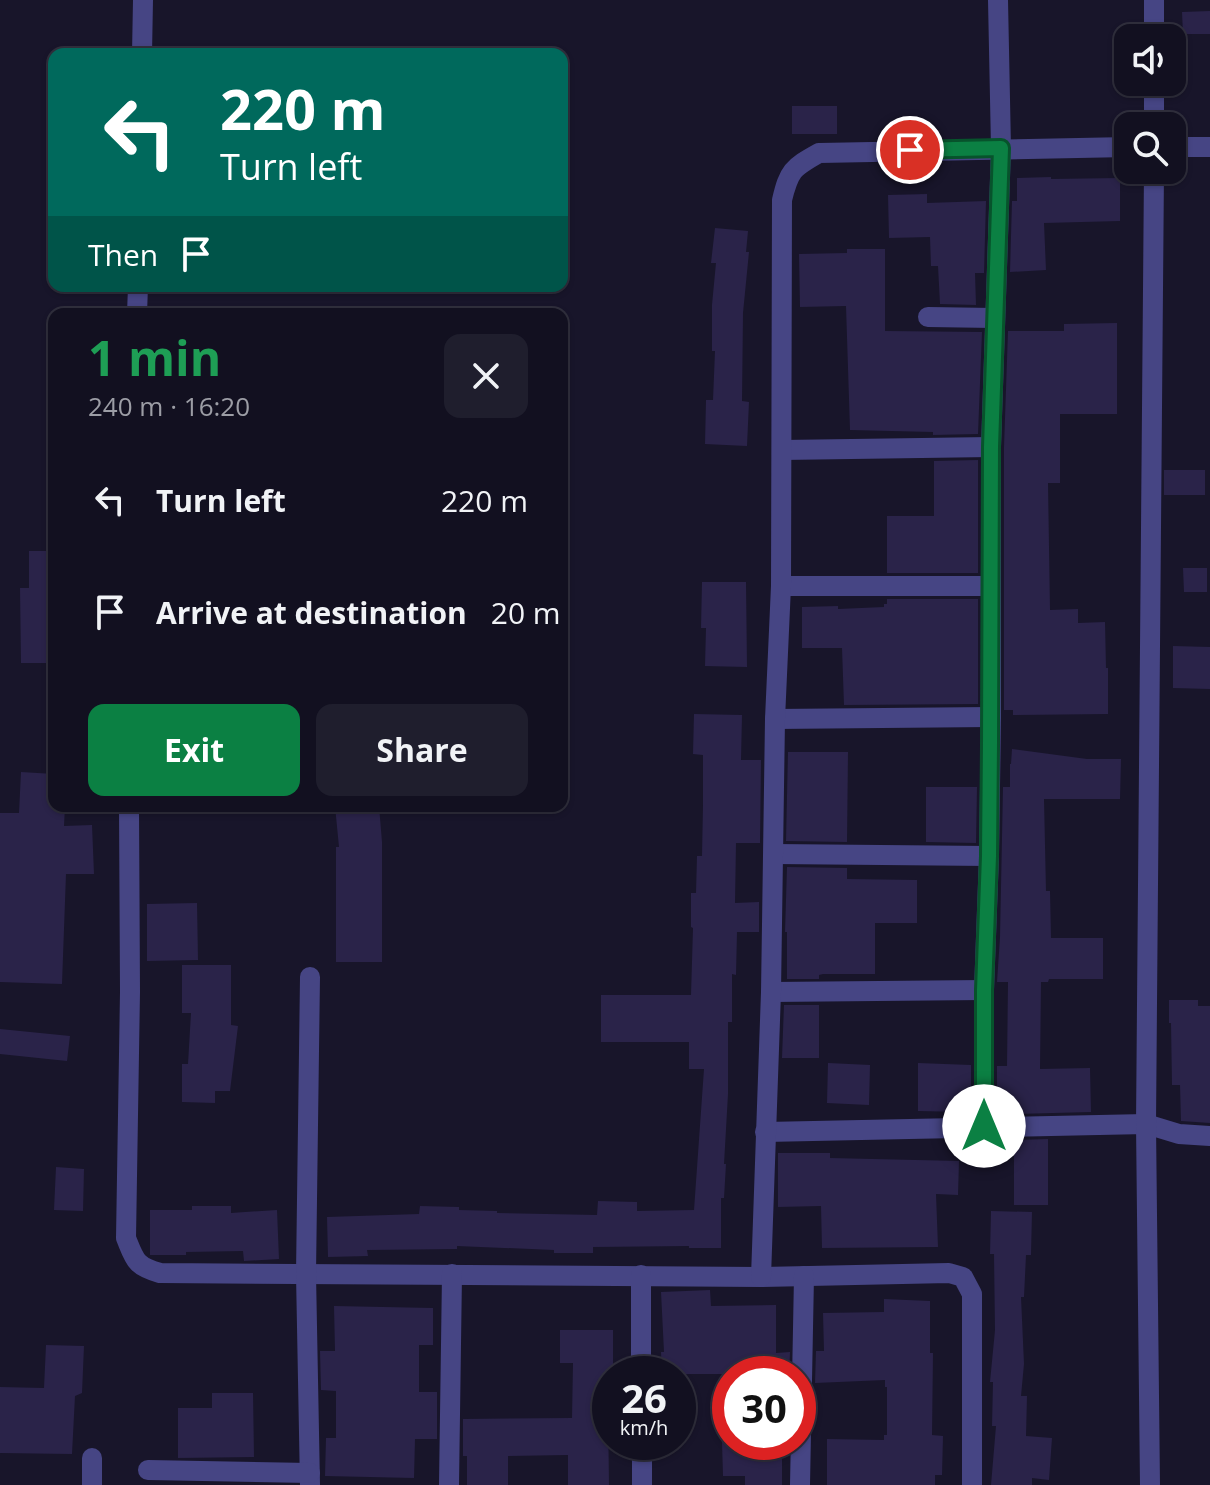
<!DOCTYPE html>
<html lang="en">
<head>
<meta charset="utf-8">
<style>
  body { margin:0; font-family:"Open Sans",sans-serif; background:#1f1e2d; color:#f1f3f6; height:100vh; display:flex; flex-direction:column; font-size:30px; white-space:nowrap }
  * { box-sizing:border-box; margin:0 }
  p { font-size:26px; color:#9c9da5 }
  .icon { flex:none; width:44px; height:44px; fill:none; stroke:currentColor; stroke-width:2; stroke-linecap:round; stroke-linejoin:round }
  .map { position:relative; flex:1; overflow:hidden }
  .panel { position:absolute; left:48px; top:308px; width:520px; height:504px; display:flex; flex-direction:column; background:#121020; border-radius:16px; box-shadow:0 2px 6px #0004,0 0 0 2px #31303e }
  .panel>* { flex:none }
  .top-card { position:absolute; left:48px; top:48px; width:520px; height:244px; border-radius:16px; box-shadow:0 2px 6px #0004,0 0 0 2px #31303e; background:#00695c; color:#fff; overflow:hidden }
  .controls { position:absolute; left:1114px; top:24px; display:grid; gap:16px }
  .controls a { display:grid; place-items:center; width:72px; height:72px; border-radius:16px; background:#121020; box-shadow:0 2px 6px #0004,0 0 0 2px #31303e; font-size:40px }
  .speed { position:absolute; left:592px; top:1356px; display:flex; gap:16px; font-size:40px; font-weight:700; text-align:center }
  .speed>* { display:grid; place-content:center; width:104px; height:104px; border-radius:50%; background:#121020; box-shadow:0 2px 6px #0004,0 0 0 2px #31303e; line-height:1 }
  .speed small { font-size:20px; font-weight:400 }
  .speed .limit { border:12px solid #d22; background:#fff; color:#111 }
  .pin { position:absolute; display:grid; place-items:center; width:68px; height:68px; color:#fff; margin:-34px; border:4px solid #fff; border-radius:50%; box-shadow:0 2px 8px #0007 }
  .me { position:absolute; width:88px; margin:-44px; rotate:0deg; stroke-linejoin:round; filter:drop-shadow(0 0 6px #0008) }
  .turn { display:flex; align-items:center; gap:28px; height:168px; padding:0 40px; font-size:36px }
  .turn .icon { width:104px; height:104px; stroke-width:2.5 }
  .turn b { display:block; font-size:56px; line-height:68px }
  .then { display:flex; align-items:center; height:76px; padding:0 40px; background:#0003; gap:16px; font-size:30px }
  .round { display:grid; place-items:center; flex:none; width:84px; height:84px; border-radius:16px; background:#1f1e2d }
  .head { display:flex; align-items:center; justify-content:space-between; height:136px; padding:0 40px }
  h1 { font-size:48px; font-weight:700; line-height:60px; color:#1e9e55 }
  .cta { display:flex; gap:16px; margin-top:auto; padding:16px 40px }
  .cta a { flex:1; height:92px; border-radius:16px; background:#0b8043; color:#fff; font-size:32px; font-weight:700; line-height:92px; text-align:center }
  .cta a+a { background:#1f1e2d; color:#f1f3f6 }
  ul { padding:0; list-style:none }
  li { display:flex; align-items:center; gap:24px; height:112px; padding:0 40px }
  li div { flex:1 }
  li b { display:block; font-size:30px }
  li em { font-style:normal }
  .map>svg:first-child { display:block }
  .building { fill:#2a2349 }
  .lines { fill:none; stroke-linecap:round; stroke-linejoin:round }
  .minor { stroke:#464584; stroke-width:20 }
  .route-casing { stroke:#07532c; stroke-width:20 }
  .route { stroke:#0b8043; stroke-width:14 }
</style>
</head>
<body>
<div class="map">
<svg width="1210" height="1485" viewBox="0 0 1210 1485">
  <rect width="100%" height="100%" fill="#18152a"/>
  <g class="building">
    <polygon points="1210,11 1210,34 1183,34 1182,12"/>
    <rect x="792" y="106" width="45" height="28"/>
    <polygon points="1051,177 1051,179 1120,178 1120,221 1044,223 1046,270 1010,272 1012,201 1017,201 1017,178"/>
    <polygon points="927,194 927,203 986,201 984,273 975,273 976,305 940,304 938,266 931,266 930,237 889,238 888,195"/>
    <polygon points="715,228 748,231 746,252 749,252 743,313 742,401 749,402 747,446 705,444 706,400 713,400 715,351 712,351 712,305 716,263 711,263"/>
    <polygon points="847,249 885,249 885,331 982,332 978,434 933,435 933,432 850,430 846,306 800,307 799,254 847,253"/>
    <polygon points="1117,323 1117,414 1060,414 1060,483 1048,483 1050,610 1078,609 1078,623 1105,622 1106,668 1108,668 1108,714 1013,715 1013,710 1004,710 1004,447 1008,331 1064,331 1064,324"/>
    <polygon points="978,460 978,573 887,573 887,516 934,516 934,461"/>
    <rect x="1164" y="470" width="41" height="25"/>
    <polygon points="29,551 54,551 54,631 51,631 51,663 21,663 20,588 29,588"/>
    <polygon points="1183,568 1207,568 1207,592 1184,592"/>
    <polygon points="702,582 746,582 747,667 705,666 706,628 701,628"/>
    <polygon points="887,599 978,599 978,704 844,705 842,648 802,648 802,607 838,606 838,609 884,607 884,604 887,604"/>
    <polygon points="1173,646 1210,647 1210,689 1173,688"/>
    <polygon points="694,714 742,715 741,760 761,760 760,843 736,843 735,903 759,902 759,932 737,932 736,975 732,974 732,1022 728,1022 728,1094 724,1164 726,1164 724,1198 721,1198 721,1248 689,1248 689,1246 593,1247 593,1253 554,1253 554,1250 457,1246 457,1249 367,1250 368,1256 328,1257 327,1217 419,1214 420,1206 459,1207 459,1210 497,1211 497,1213 597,1215 598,1201 637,1202 637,1211 694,1210 704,1069 689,1069 689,1042 601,1042 601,995 691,995 693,928 691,927 691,893 696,893 697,856 702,856 703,805 703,755 693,754"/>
    <polygon points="1012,749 1087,759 1121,759 1120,799 1044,799 1046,891 1050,891 1051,938 1103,938 1103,979 1049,979 1048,982 1041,982 1040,1069 1090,1068 1091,1112 1014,1114 1014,1109 997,1109 997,1066 1007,1066 1008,982 997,982 1000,937 1003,787 1010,787 1010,764 1011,764"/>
    <polygon points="788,752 848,752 847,842 786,841"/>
    <polygon points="21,772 54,774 54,806 65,806 64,826 92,825 94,874 66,874 62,984 0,982 0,813 19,813"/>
    <polygon points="926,787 977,787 976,843 926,842"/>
    <polygon points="335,806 379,806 382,842 382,962 336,962 336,847 339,847"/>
    <polygon points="787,867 847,868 847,879 917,880 917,923 875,923 875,974 823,974 819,975 819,979 787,979 787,932 785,932"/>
    <polygon points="197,903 198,960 147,961 147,904"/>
    <polygon points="182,965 231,965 231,1025 238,1026 230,1091 215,1091 215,1103 182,1102 182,1064 188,1064 191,1013 182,1013"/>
    <polygon points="1169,1000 1198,1000 1198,1006 1210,1006 1210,1123 1181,1121 1180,1085 1172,1085 1171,1023 1169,1023"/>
    <polygon points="784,1005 819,1005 819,1058 782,1058"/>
    <polygon points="0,1029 70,1036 67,1061 0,1054"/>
    <polygon points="828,1063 870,1065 869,1105 827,1103"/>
    <polygon points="918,1063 971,1065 971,1109 964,1109 964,1112 918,1111"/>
    <polygon points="1048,1139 1048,1205 1014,1205 1014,1140"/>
    <polygon points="778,1153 830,1153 830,1158 959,1161 958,1195 936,1194 938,1247 822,1248 821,1206 778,1207"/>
    <polygon points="56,1167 84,1169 83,1211 54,1210"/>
    <polygon points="192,1206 231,1206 231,1213 277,1210 279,1259 244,1261 243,1251 186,1252 186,1255 150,1255 150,1210 192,1210"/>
    <polygon points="991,1211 1032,1212 1031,1255 1026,1255 1024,1297 1021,1297 1024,1364 1021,1396 1027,1396 1026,1436 1052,1438 1049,1480 1032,1478 1032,1485 991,1485 996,1426 992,1426 993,1382 990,1382 995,1330 994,1254 990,1254"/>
    <polygon points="710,1290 711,1306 776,1305 776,1353 790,1352 789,1374 662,1374 661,1352 664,1352 661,1292"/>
    <polygon points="884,1299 930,1301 930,1353 933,1353 932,1435 943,1436 942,1475 935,1475 935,1485 827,1485 827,1439 884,1440 884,1435 887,1435 887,1387 885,1387 885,1380 815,1383 816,1351 824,1351 823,1313 884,1312"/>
    <polygon points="334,1306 433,1308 433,1345 419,1345 419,1392 437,1392 437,1439 415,1439 414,1478 325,1476 326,1438 336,1438 336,1391 321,1390 320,1351 335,1351"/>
    <polygon points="560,1330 613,1330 613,1374 610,1374 610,1409 608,1409 609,1485 568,1485 568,1455 508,1456 508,1485 467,1485 467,1456 463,1456 463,1419 572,1418 573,1363 560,1363"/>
    <polygon points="46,1345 84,1346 82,1393 75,1396 72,1454 0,1453 0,1387 44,1388"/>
    <polygon points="212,1393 253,1393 254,1457 178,1458 178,1408 212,1408"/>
    <polygon points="722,1442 782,1442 782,1485 745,1485 745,1476 723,1476"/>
  </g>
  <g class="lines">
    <g class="minor">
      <polyline points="1154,0 1154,38"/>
      <polyline points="142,54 143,0"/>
      <polyline points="1154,82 1154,126"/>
      <polyline points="1172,147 1210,147"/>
      <polyline points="137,314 138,286"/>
      <polyline points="928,317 994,318"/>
      <polyline points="782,450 991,447"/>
      <polyline points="781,586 991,586"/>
      <polyline points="775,719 991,717"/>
      <path d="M129,806L130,992L126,1238C135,1260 135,1266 160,1273L761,1277L949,1273L963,1277L972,1294V1485"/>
      <polyline points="774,854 989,856"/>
      <polyline points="310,977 306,1274 310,1485"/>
      <polyline points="771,992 984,990"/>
      <polyline points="984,1126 984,990 989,856 991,717 991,447 1001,148 998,0"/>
      <polyline points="765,1132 1146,1124 1179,1134 1210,1136"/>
      <polyline points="641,1275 641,1374"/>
      <path d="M761,1277L771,992L775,719L781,586L782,200C789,171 792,168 819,153L1128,147"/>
      <polyline points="642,1442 642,1485"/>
      <polyline points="92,1458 92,1485"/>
      <polyline points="148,1470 310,1473"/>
      <polyline points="449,1485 452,1274"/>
      <polyline points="800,1485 804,1276"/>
      <polyline points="1150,1485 1146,1124 1154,170"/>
    </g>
  </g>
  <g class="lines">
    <defs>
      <polyline id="route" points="910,150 1001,148 991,447 990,744 989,856 984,990 984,1126"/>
    </defs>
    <use href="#route" class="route-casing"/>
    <use href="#route" class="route"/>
  </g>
</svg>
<div class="controls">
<a><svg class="icon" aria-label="sound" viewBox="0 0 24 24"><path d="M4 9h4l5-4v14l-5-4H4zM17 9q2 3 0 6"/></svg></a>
<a><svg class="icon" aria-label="search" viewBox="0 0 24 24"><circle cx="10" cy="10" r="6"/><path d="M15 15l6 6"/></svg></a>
</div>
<div class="speed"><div>26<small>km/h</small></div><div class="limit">30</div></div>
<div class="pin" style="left:910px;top:150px;background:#d93025"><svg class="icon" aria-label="arrive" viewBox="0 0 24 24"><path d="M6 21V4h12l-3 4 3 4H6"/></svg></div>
<svg class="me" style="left:984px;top:1126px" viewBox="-20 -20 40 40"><circle r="19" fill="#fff"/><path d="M0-13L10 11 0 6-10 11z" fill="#0b8043"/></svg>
<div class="top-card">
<div class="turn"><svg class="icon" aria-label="left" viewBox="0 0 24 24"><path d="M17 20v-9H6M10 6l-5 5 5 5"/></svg><div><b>220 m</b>Turn left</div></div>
<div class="then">Then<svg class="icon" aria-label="arrive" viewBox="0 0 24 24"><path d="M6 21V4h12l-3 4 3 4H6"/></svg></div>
</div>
<section class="panel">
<div class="head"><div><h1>1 min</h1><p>240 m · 16:20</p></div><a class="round"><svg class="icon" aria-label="close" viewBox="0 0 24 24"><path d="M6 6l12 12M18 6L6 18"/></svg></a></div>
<ul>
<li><svg class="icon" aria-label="left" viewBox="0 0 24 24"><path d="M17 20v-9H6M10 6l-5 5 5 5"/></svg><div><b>Turn left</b></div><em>220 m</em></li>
<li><svg class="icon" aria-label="arrive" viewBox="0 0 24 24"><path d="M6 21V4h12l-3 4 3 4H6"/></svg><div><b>Arrive at destination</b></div><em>20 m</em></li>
</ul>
<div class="cta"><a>Exit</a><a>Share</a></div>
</section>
</div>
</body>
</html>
